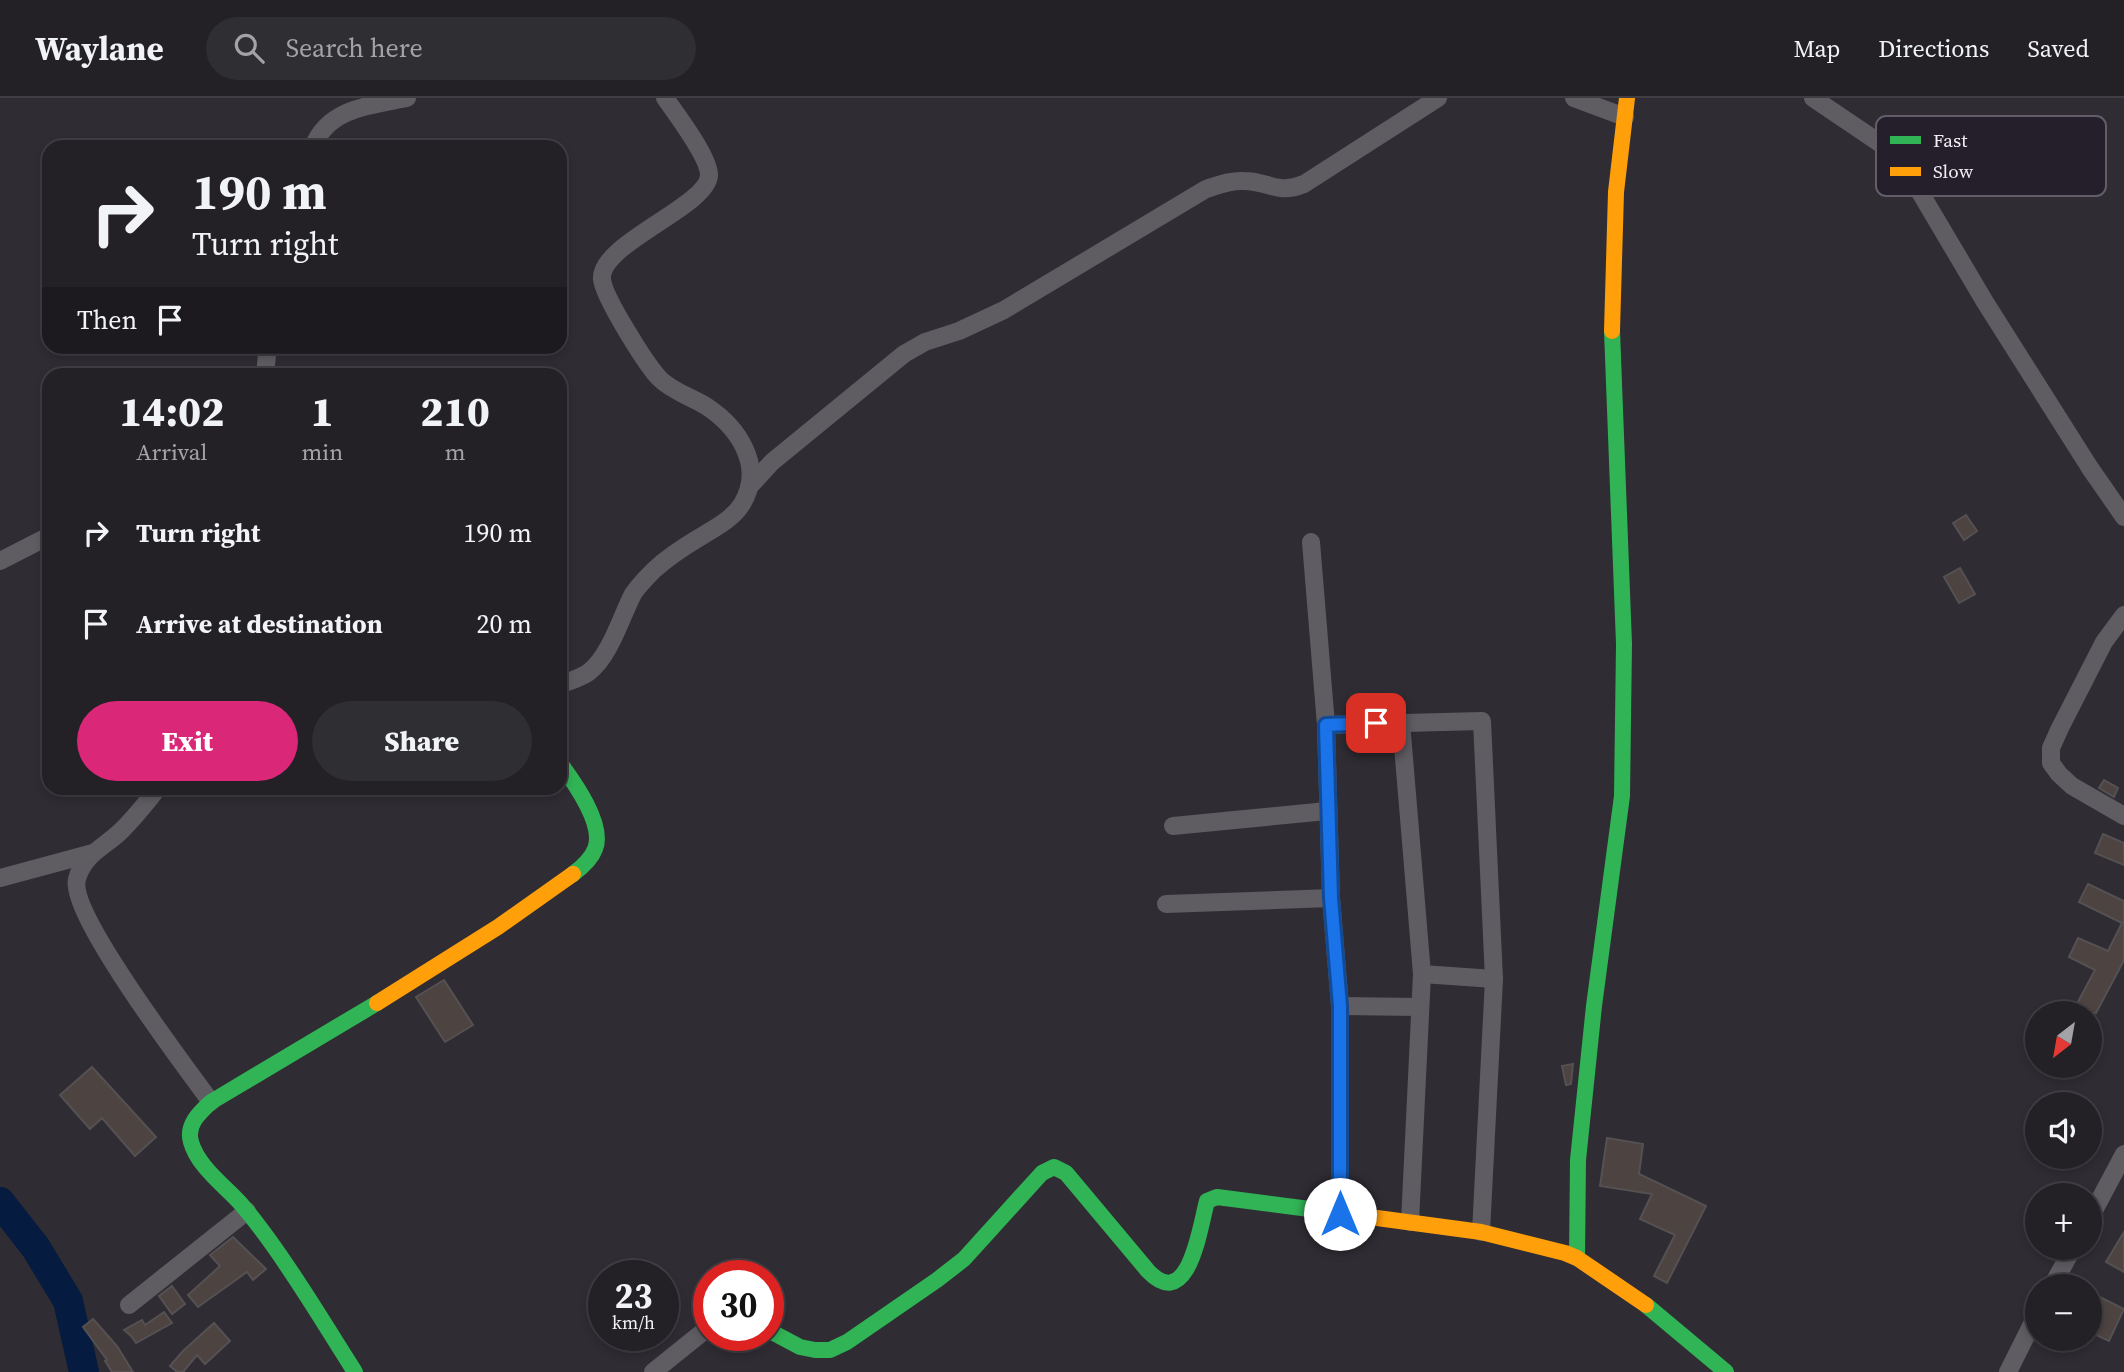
<!DOCTYPE html>
<html lang="en">
<head>
<meta charset="utf-8">
<style>
  body { margin:0; font-family:"Source Serif 4",serif; background:#2f2e32; color:#f1f3f6; height:100vh; display:flex; flex-direction:column; font-size:26px; white-space:nowrap }
  * { box-sizing:border-box; margin:0 }
  p { font-size:23px; color:#a3a3a7 }
  .icon { flex:none; width:38px; height:38px; fill:none; stroke:currentColor; stroke-width:2; stroke-linecap:round; stroke-linejoin:round }
  .map { position:relative; flex:1; overflow:hidden }
  .drawer { position:absolute; left:42px; top:270px; width:525px; height:427px; display:flex; flex-direction:column; background:#232126; border-radius:21px; box-shadow:0 4px 10px #0003,0 0 0 2px #403e43 }
  .drawer>* { flex:none }
  .hud { position:absolute; left:42px; top:42px; width:525px; height:214px; border-radius:21px; box-shadow:0 4px 10px #0003,0 0 0 2px #403e43; background:#232126; color:#f1f3f6; overflow:hidden }
  .needle { width:46px; rotate:211deg }
  .buttons { position:absolute; left:2025px; top:903px; display:grid; gap:14px }
  .buttons a { display:grid; place-items:center; width:77px; height:77px; border-radius:50%; background:#232126; box-shadow:0 4px 10px #0003,0 0 0 2px #403e43; font-size:35px }
  .speed { position:absolute; left:588px; top:1162px; display:flex; gap:14px; font-size:35px; font-weight:700; text-align:center }
  .speed>* { display:grid; place-content:center; width:91px; height:91px; border-radius:50%; background:#232126; box-shadow:0 4px 10px #0003,0 0 0 2px #403e43; line-height:1 }
  .speed small { font-size:18px; font-weight:400 }
  .speed .limit { border:10px solid #d22; background:#fff; color:#111 }
  .pin { position:absolute; display:grid; place-items:center; width:60px; height:60px; color:#fff; margin:-30px; border-radius:14px; box-shadow:0 4px 10px #0006 }
  .me { position:absolute; width:77px; margin:-38px; rotate:0deg; stroke-linejoin:round; filter:drop-shadow(0 0 5px #0008) }
  .turn { display:flex; align-items:center; gap:24px; height:147px; padding:0 35px; font-size:32px }
  .turn .icon { width:91px; height:91px; stroke-width:2.5 }
  .turn b { display:block; font-size:49px; line-height:60px }
  .then { display:flex; align-items:center; height:66px; padding:0 35px; background:#0003; gap:14px; font-size:26px }
  .eta { display:flex; justify-content:space-evenly; align-items:center; height:119px; text-align:center }
  .eta b { font-size:42px; font-weight:800; line-height:49px }
  .button { display:flex; gap:14px; margin-top:auto; padding:14px 35px }
  .button a { flex:1; height:80px; border-radius:42px; background:#db2777; color:#fff; font-size:28px; font-weight:800; line-height:80px; text-align:center }
  .button a+a { background:#2f2e32; color:#f1f3f6 }
  ul { padding:0; list-style:none }
  li { display:flex; align-items:center; gap:21px; height:91px; padding:0 35px }
  li div { flex:1 }
  li b { display:block; font-size:26px }
  li em { font-style:normal }
  header { display:flex; align-items:center; gap:42px; box-sizing:border-box; height:98px; padding:0 35px; background:#232126; border-bottom:2px solid #403e43 }
  header strong { font-size:33px }
  nav { display:flex; gap:38px; margin-inline-start:auto; font-size:24px }
  .search { width:490px; height:63px; background:#2f2e32; display:flex; align-items:center; gap:18px; box-sizing:border-box; padding:0 24px; border-radius:38px; color:#a3a3a7; font-size:26px }
  .map>svg:first-child { display:block }
  .lines { fill:none; stroke-linecap:round; stroke-linejoin:round }
  .river { stroke:#051b3f; stroke-width:30 }
  .building { fill:#4d4340; stroke:#555153; stroke-width:2 }
  .street { stroke:#5f5c62; stroke-width:18 }
  .fast { stroke:#30b455; stroke-width:16 }
  .slow { stroke:#ff9f0a; stroke-width:16 }
  .route-casing { stroke:#114b97; stroke-width:18 }
  .route { stroke:#1a73e8; stroke-width:12 }
  .key { fill:#251f2c; stroke:#625d69; stroke-width:2 }
  .key-label { font-size:19px; fill:#f1edf6 }
</style>
</head>
<body>
<header>
<strong>Waylane</strong>
<div class="search"><svg class="icon" aria-label="search" viewBox="0 0 24 24"><circle cx="10" cy="10" r="6"/><path d="M15 15l6 6"/></svg>Search here</div>
<nav><a>Map</a><a>Directions</a><a>Saved</a></nav>
</header>
<div class="map">
<svg width="2124" height="1274" viewBox="0 0 2124 1274">
  <rect width="100%" height="100%" fill="#2f2c33"/>
  <g class="lines">
    <polyline class="river" points="0,1104 36,1150 68,1203 84,1274"/>
  </g>
  <g class="building">
    <polygon points="1966,417 1977,433 1964,442 1953,425"/>
    <polygon points="1960,470 1975,496 1959,505 1944,479"/>
    <polygon points="2104,682 2118,690 2114,699 2099,690"/>
    <polygon points="2103,736 2124,745 2124,767 2095,755"/>
    <polygon points="2088,786 2124,803 2124,862 2096,915 2072,915 2095,872 2069,859 2078,840 2108,853 2122,825 2079,804"/>
    <polygon points="444,882 473,927 445,944 416,899"/>
    <polygon points="1573,966 1571,986 1566,987 1562,968"/>
    <polygon points="92,969 156,1039 135,1058 102,1020 90,1031 60,997"/>
    <polygon points="1607,1040 1643,1046 1639,1076 1706,1108 1667,1185 1654,1178 1675,1137 1640,1121 1652,1096 1600,1088"/>
    <polygon points="2124,1134 2124,1174 2106,1164"/>
    <polygon points="233,1139 266,1171 253,1182 247,1174 198,1209 188,1197 220,1168 210,1157"/>
    <polygon points="172,1188 185,1206 172,1216 159,1198"/>
    <polygon points="2090,1194 2124,1211 2109,1243 2090,1234"/>
    <polygon points="164,1214 172,1225 136,1245 131,1238 124,1232 142,1222 145,1227"/>
    <polygon points="93,1221 117,1248 133,1274 112,1274 105,1263 107,1262 83,1229"/>
    <polygon points="214,1225 230,1243 205,1266 197,1257 183,1274 177,1274 170,1268 183,1253"/>
  </g>
  <g class="lines">
    <g class="street">
      <polyline points="1574,0 1625,19"/>
      <polyline points="1813,0 1887,50 1911,79 1985,204 2090,370 2124,419"/>
      <path d="M313,49C328,10 371,7 407,0"/>
      <polyline points="265,276 268,248"/>
      <path d="M749,389L772,364L904,256L925,244L959,233L1004,212L1206,91C1219,87 1230,82 1244,83C1269,83 1276,97 1304,86L1438,0"/>
      <polyline points="1311,444 1326,627 1331,800 1340,908 1340,1116"/>
      <polyline points="0,463 49,438"/>
      <polyline points="2124,517 2104,544 2060,630 2051,650 2051,665 2059,676 2072,688 2124,718"/>
      <path d="M560,587C569,583 581,580 589,574C610,558 621,519 633,496C638,488 647,479 654,472C667,460 682,450 697,441C713,431 732,422 742,406C765,368 738,329 706,308C691,299 672,293 660,281C647,268 603,198 602,181C599,146 706,109 709,78C710,60 676,16 665,0"/>
      <polyline points="1401,624 1422,876 1410,1124"/>
      <polyline points="1326,627 1482,623 1494,881 1481,1134"/>
      <path d="M158,690C147,704 136,718 123,731C107,748 84,755 77,781C68,815 187,971 211,1004"/>
      <polyline points="1173,728 1327,713"/>
      <polyline points="0,780 93,755"/>
      <polyline points="1166,806 1331,800"/>
      <polyline points="1422,876 1494,881"/>
      <polyline points="1340,908 1420,909"/>
      <polyline points="2090,1120 2124,1056"/>
      <polyline points="2052,1188 2073,1150"/>
      <polyline points="129,1207 247,1113"/>
      <polyline points="653,1274 709,1229"/>
      <polyline points="2008,1274 2037,1216"/>
    </g>
    <g class="fast">
      <path d="M560,665C574,684 605,727 595,751C591,762 581,770 573,776"/>
      <polyline points="1577,1160 1578,1062 1594,908 1622,698 1624,546 1612,233"/>
      <polyline points="1646,1207 1726,1274"/>
      <path d="M768,1232L800,1249L815,1252H830L847,1244L937,1182L964,1161L1042,1075L1054,1069L1066,1075L1148,1173C1189,1216 1200,1128 1207,1103L1217,1099L1340,1115"/>
      <path d="M355,1274C324,1226 296,1177 261,1131C255,1123 248,1114 241,1106C225,1088 198,1069 191,1044C186,1027 199,1015 211,1004L377,905"/>
    </g>
    <g class="slow">
      <polyline points="1612,233 1616,94 1627,0"/>
      <polyline points="377,905 498,829 573,776"/>
      <polyline points="1340,1115 1481,1134 1565,1155 1577,1160 1646,1207"/>
    </g>
  </g>
  <g class="lines">
    <defs>
      <polyline id="route" points="1340,1116 1340,908 1331,800 1326,627 1376,625"/>
    </defs>
    <use href="#route" class="route-casing"/>
    <use href="#route" class="route"/>
  </g>
  <rect x="1876" y="18" width="230" height="80" rx="10" class="key"/>
  <rect x="1890" y="38" width="31" height="8" fill="#30b455"/>
  <rect x="1890" y="69" width="31" height="9" fill="#ff9f0a"/>
  <g class="key-label">
    <text x="1933" y="49">Fast</text>
    <text x="1933" y="80">Slow</text>
  </g>
</svg>
<div class="buttons">
<a><svg class="needle" viewBox="-14 -14 28 28"><path d="M0-13l5 13h-10z" fill="#e53935"/><path d="M0 13l5-13h-10z" fill="#a3a3a7"/></svg></a>
<a><svg class="icon" aria-label="sound" viewBox="0 0 24 24"><path d="M4 9h4l5-4v14l-5-4H4zM17 9q2 3 0 6"/></svg></a>
<a>+</a>
<a>−</a>
</div>
<div class="speed"><div>23<small>km/h</small></div><div class="limit">30</div></div>
<div class="pin" style="left:1376px;top:625px;background:#d93025"><svg class="icon" aria-label="arrive" viewBox="0 0 24 24"><path d="M6 21V4h12l-3 4 3 4H6"/></svg></div>
<svg class="me" style="left:1340px;top:1116px" viewBox="-20 -20 40 40"><circle r="19" fill="#fff"/><path d="M0-13L10 11 0 6-10 11z" fill="#1a73e8"/></svg>
<div class="hud">
<div class="turn"><svg class="icon" aria-label="right" viewBox="0 0 24 24"><path d="M7 20v-9h11M14 6l5 5-5 5"/></svg><div><b>190 m</b>Turn right</div></div>
<div class="then">Then<svg class="icon" aria-label="arrive" viewBox="0 0 24 24"><path d="M6 21V4h12l-3 4 3 4H6"/></svg></div>
</div>
<section class="drawer">
<div class="eta">
<div><b>14:02</b><p>Arrival</p></div>
<div><b>1</b><p>min</p></div>
<div><b>210</b><p>m</p></div>
</div>
<ul>
<li><svg class="icon" aria-label="right" viewBox="0 0 24 24"><path d="M7 20v-9h11M14 6l5 5-5 5"/></svg><div><b>Turn right</b></div><em>190 m</em></li>
<li><svg class="icon" aria-label="arrive" viewBox="0 0 24 24"><path d="M6 21V4h12l-3 4 3 4H6"/></svg><div><b>Arrive at destination</b></div><em>20 m</em></li>
</ul>
<div class="button"><a>Exit</a><a>Share</a></div>
</section>
</div>
</body>
</html>
